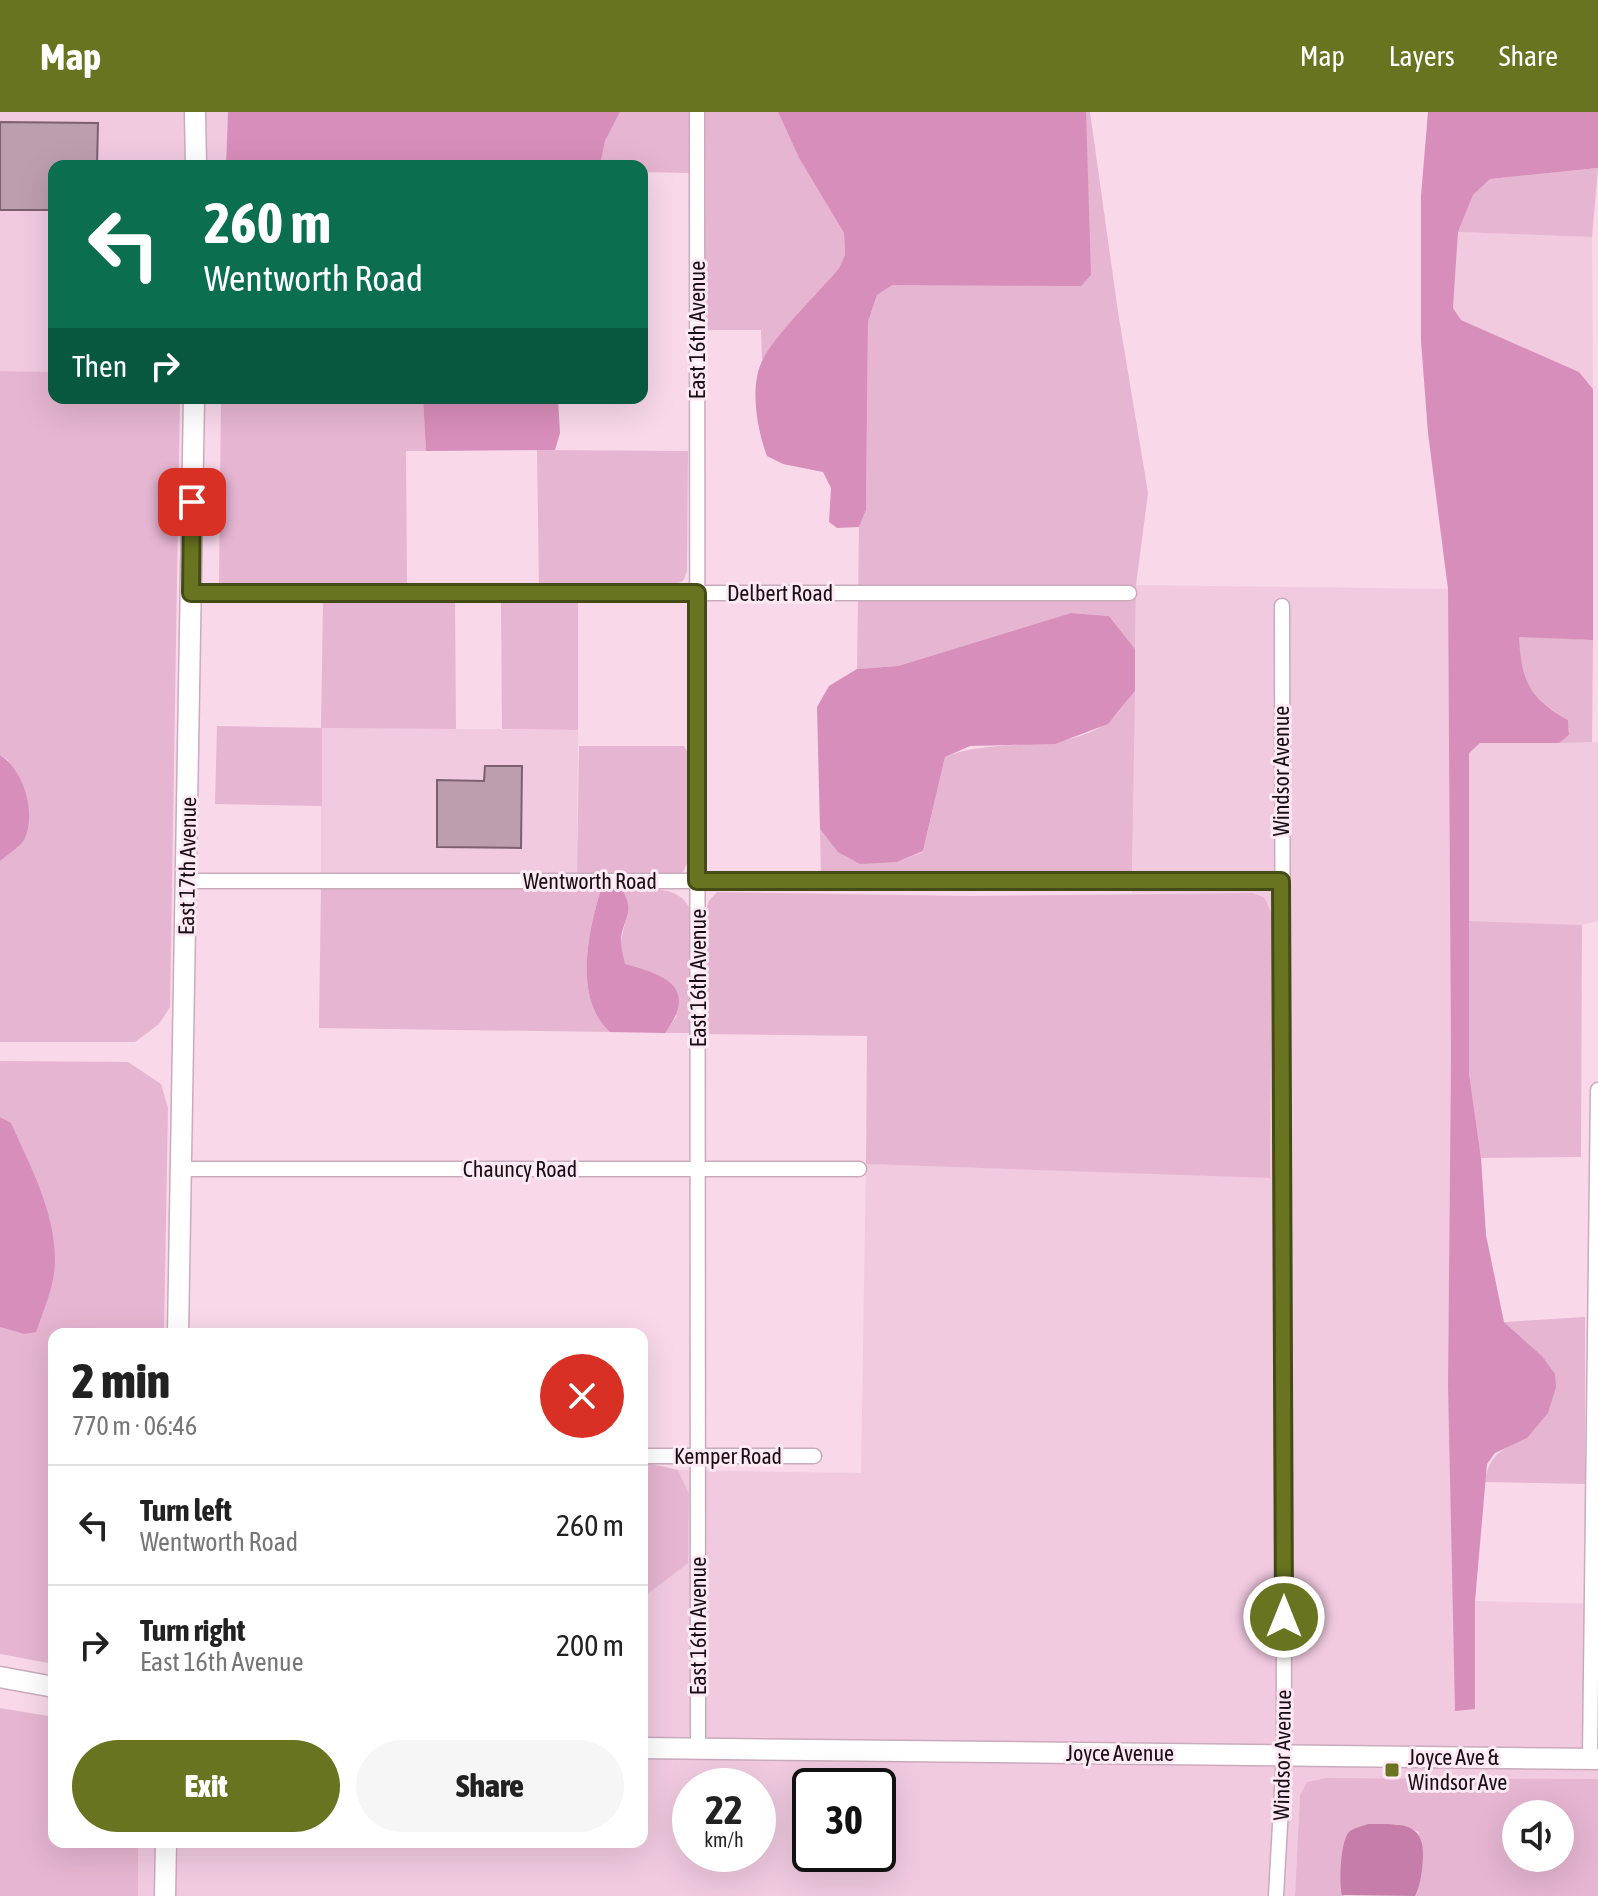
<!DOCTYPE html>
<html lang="en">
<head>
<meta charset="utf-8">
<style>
  body { margin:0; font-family:"Asap Condensed",sans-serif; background:#f6f6f6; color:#222; height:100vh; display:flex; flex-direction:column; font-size:30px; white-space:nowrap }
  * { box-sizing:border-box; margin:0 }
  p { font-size:26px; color:#767676 }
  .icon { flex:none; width:44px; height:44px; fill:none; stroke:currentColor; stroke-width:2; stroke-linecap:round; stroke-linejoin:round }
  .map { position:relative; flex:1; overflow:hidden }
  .sheet { position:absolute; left:48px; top:1216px; width:600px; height:520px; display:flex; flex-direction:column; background:#fff; border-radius:16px; box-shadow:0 8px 32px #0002 }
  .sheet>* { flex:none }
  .banner { position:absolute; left:48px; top:48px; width:600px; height:244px; border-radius:16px; box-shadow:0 8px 32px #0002; background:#0b6e4f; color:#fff; overflow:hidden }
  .tools { position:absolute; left:1502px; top:1688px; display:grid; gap:16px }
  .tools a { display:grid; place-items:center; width:72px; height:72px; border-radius:50%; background:#fff; box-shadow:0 8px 32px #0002; font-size:40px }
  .speed { position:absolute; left:672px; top:1656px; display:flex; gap:16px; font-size:40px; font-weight:700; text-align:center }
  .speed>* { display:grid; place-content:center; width:104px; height:104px; border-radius:50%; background:#fff; box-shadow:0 8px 32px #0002; line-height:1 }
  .speed small { font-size:20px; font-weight:400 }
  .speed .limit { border:4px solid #111; border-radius:12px; background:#fff; color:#111 }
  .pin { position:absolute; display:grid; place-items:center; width:68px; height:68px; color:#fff; margin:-34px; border-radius:16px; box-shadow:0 4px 12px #0006 }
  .me { position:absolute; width:88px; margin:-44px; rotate:0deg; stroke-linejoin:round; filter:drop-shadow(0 0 6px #0008) }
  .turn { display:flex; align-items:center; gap:28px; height:168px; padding:0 24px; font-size:36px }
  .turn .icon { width:104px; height:104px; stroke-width:2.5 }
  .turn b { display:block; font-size:56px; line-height:68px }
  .then { display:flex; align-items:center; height:76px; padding:0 24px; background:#0003; gap:16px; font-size:30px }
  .round { display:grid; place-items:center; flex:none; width:84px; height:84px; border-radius:42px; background:#f6f6f6 }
  .headline { display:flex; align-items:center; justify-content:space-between; height:136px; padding:0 24px }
  h1 { font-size:48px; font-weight:800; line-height:60px }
  .cta { display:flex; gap:16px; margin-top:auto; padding:16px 24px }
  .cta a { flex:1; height:92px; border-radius:48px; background:#68741f; color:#fff; font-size:32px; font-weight:800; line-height:92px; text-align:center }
  .cta a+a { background:#f6f6f6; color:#222 }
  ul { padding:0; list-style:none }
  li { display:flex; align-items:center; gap:24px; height:120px; padding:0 24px; border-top:2px solid #e0e0e0 }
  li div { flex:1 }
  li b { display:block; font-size:30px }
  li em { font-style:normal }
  header { display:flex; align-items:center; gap:48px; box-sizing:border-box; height:112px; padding:0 40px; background:#68741f; color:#fff }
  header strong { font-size:38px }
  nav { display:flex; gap:44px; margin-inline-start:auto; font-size:28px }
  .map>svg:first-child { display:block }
  .built { fill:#f1cae0; fill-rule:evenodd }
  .green { fill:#e6b5d1; fill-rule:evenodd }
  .forest { fill:#d88eba }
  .water { fill:#c67da9 }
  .building { fill:#bd9eaf; stroke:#7c6070; stroke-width:2 }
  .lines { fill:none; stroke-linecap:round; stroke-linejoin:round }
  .street-casing { stroke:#caabbc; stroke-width:17 }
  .secondary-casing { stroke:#caabbc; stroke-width:23 }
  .street { stroke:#fff; stroke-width:14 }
  .secondary { stroke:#fff; stroke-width:20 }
  .route-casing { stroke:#444b14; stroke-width:20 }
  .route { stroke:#68741f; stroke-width:14 }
  .poi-dot { fill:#68741f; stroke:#fde9f4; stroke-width:3 }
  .labels { text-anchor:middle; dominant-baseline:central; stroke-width:6; stroke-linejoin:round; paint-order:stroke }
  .street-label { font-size:22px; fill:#190e14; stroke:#fde9f4 }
  .poi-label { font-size:22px; fill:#190e14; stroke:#fde9f4; text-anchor:start }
</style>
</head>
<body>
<header>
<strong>Map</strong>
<nav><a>Map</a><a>Layers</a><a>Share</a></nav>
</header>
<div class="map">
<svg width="1598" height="1784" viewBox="0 0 1598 1784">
  <rect width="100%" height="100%" fill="#f8d8e9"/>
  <g class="built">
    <polygon points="0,0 228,0 226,54 54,54 54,260 0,259"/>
    <polygon points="1458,120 1592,125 1593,277 1579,260 1461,208 1453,196"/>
    <path d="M1136,473L1448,477L1451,944L1448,1273L1475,1597V1489L1598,1492V1667L1326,1666L1307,1670L1300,1683L1295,1784H138V1730H642V1486L688,1450L689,1382L678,1358L861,1361L866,1052L1270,1065L1272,802L1264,785L1252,781H1132ZM690,1674H758V1742H690ZM810,1674H878V1742H810Z"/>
    <polygon points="321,616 578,618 577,777 321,775"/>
    <polygon points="1598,630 1598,809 1582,813 1469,809 1469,640 1480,631"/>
  </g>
  <g class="green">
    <polygon points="620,0 689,0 690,61 642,60 642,54 600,54 605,29"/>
    <polygon points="702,0 778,0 799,46 844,121 845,143 839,156 762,248 761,218 706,218"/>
    <polygon points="1086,0 1090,0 1118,200 1148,381 1136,473 1135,537 1109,504 1071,501 898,554 857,557 859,415 866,398 868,210 877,183"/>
    <polygon points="1598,56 1592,125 1458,120 1473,83 1490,67"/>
    <polygon points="0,259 54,260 54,286 180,286 170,895 159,912 135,930 0,930 0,749 23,728 8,648 0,643"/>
    <polygon points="221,286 423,286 426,339 406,339 407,477 219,473"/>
    <polygon points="537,338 688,339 687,459 683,469 670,474 539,477"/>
    <polygon points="455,488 456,617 322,616 322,694 215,692 217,614 321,616 323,489"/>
    <polygon points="501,489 578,489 578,618 502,617"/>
    <path d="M1518,524L1593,528L1592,630L1559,631L1569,623L1568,608C1530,586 1521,568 1518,524Z"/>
    <path d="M1135,579L1132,763L821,766L820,717L839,740L897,750L923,740L945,645C996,624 1057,643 1106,612C1117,605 1126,589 1135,579Z"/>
    <polygon points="579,634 684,634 689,643 689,747 683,760 673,764 577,764"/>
    <path d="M321,775L601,777C588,820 573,887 610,920L319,916Z"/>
    <path d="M622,778C646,778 678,771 690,797L691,921H665L677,904C664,891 631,865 624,850C613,823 637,803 622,778Z"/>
    <polygon points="717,780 970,784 1252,781 1264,785 1272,802 1270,1066 866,1052 867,924 707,922 705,801 709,789"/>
    <polygon points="1468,809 1582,813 1581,1045 1481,1046 1469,961"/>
    <polygon points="0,949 128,950 161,972 168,996 164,1222 54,1222 54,1552 0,1542 0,1215 24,1222 11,1011 0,1005"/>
    <path d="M1585,1205V1372L1485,1370C1489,1342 1502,1337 1527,1326L1542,1244L1504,1210Z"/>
    <polygon points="642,1350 678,1358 689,1382 688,1451 642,1486"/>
    <polygon points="0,1596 54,1605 54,1730 138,1730 138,1784 0,1784"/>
    <path d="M1326,1666L1598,1667V1784H1415L1419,1720L1397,1712H1368L1344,1784H1295L1300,1683L1307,1670ZM1516,1702H1560V1746H1516Z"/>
  </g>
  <g class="forest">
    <polygon points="228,0 620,0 605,29 600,54 226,54"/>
    <path d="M778,0H1086L1091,163L1081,174L892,173L877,183L868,210L866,398L859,415L837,416L829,410L831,376L823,360L783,352L767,344C757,317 749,273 763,247C779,218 818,182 839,156L845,143L844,121L799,46Z"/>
    <path d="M1428,0H1598V56L1490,67L1473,83L1458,120L1453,196L1461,208L1579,260L1593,277V528L1519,525C1521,568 1530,587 1568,608L1569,623L1559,631H1480L1469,641V961L1481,1046L1486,1123L1504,1210L1542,1244L1555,1262L1556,1275L1548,1301L1527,1326L1495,1341L1487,1352L1475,1489V1597L1455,1599L1448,1273L1451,944L1448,477L1428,321L1421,229V84Z"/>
    <polygon points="423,286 558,286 560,321 555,338 426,339"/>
    <polygon points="1071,501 1109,504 1135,537 1135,579 1108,612 1055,632 970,634 945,645 923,739 897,750 860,752 838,740 820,717 817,595 829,574 857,557 898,554"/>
    <path d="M0,643C24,658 37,702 24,728C19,735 7,743 0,749Z"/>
    <path d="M601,777L622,778C633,796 627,802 622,820C619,830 623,842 625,852C665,863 699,875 665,921L610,920C573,887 588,820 601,777Z"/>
    <path d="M0,1005L11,1011C30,1054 55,1099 55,1148C55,1173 44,1197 36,1220L24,1222L0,1215Z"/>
  </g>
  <path class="water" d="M1368,1712C1398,1712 1425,1708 1423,1746C1422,1759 1421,1772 1415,1784L1342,1783C1339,1772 1340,1727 1350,1719C1354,1716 1363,1714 1368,1712Z"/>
  <g class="building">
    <polygon points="0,10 98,11 97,54 54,54 54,98 0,98"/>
    <polygon points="485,654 522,654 521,736 437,735 437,668 484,669"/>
  </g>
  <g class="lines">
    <defs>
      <g id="street">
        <polyline points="697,0 698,1637"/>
        <polyline points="191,481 1129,481"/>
        <polyline points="187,769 1281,769"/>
        <polyline points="181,1057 859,1057"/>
        <polyline points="642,1344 814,1344"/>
        <polyline points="1590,1647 1598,978"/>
        <polyline points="1276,1784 1284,1642 1282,494"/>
      </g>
      <g id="secondary">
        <polyline points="195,0 196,54"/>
        <polyline points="178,1222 194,286"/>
        <polyline points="0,1565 54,1575"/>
        <polyline points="642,1636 1598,1647"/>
        <polyline points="165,1784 166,1730"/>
      </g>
    </defs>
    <use href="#street" class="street-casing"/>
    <use href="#secondary" class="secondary-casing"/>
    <use href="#street" class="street"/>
    <use href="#secondary" class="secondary"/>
  </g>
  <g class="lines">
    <defs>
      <polyline id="route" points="192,390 191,481 697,481 697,769 1281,769 1284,1505"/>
    </defs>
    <use href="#route" class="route-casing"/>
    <use href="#route" class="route"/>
  </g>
  <rect class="poi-dot" x="1384" y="1650" width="16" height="16" rx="4"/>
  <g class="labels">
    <g class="street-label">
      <text transform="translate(697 218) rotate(-90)">East 16th Avenue</text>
      <text x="780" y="481">Delbert Road</text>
      <text transform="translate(1281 659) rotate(-90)">Windsor Avenue</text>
      <text transform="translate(187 754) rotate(-89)">East 17th Avenue</text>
      <text x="590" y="769">Wentworth Road</text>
      <text transform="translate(698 866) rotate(-90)">East 16th Avenue</text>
      <text x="520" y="1057">Chauncy Road</text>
      <text x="728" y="1344">Kemper Road</text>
      <text transform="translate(698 1514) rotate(-90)">East 16th Avenue</text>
      <text x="1120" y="1641">Joyce Avenue</text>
      <text transform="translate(1282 1643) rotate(-89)">Windsor Avenue</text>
    </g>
    <g class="poi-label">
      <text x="1408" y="1645">Joyce Ave &amp;<tspan x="1408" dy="25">Windsor Ave</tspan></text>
    </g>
  </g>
</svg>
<div class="tools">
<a><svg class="icon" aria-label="sound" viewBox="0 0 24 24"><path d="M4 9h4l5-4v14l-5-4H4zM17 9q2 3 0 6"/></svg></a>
</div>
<div class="speed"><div>22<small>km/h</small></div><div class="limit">30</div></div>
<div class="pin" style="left:192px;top:390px;background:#d93025"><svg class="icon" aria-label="arrive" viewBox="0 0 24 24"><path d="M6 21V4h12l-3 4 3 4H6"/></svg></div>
<svg class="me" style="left:1284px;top:1505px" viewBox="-20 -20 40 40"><circle r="17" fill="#68741f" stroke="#fff" stroke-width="3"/><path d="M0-11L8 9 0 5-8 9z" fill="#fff"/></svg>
<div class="banner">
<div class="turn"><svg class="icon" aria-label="left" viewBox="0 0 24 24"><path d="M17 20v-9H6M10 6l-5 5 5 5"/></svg><div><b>260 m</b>Wentworth Road</div></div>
<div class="then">Then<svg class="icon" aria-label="right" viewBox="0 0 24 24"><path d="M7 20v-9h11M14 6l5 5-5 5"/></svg></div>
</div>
<section class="sheet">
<div class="headline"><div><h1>2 min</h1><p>770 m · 06:46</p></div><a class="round" style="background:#d93025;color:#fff"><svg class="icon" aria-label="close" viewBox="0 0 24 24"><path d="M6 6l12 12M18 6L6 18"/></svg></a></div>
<ul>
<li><svg class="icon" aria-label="left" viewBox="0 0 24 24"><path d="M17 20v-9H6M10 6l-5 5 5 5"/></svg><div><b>Turn left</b><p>Wentworth Road</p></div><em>260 m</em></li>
<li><svg class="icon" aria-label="right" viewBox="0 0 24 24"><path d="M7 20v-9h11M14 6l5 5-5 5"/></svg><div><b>Turn right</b><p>East 16th Avenue</p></div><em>200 m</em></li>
</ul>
<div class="cta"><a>Exit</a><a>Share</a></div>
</section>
</div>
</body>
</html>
